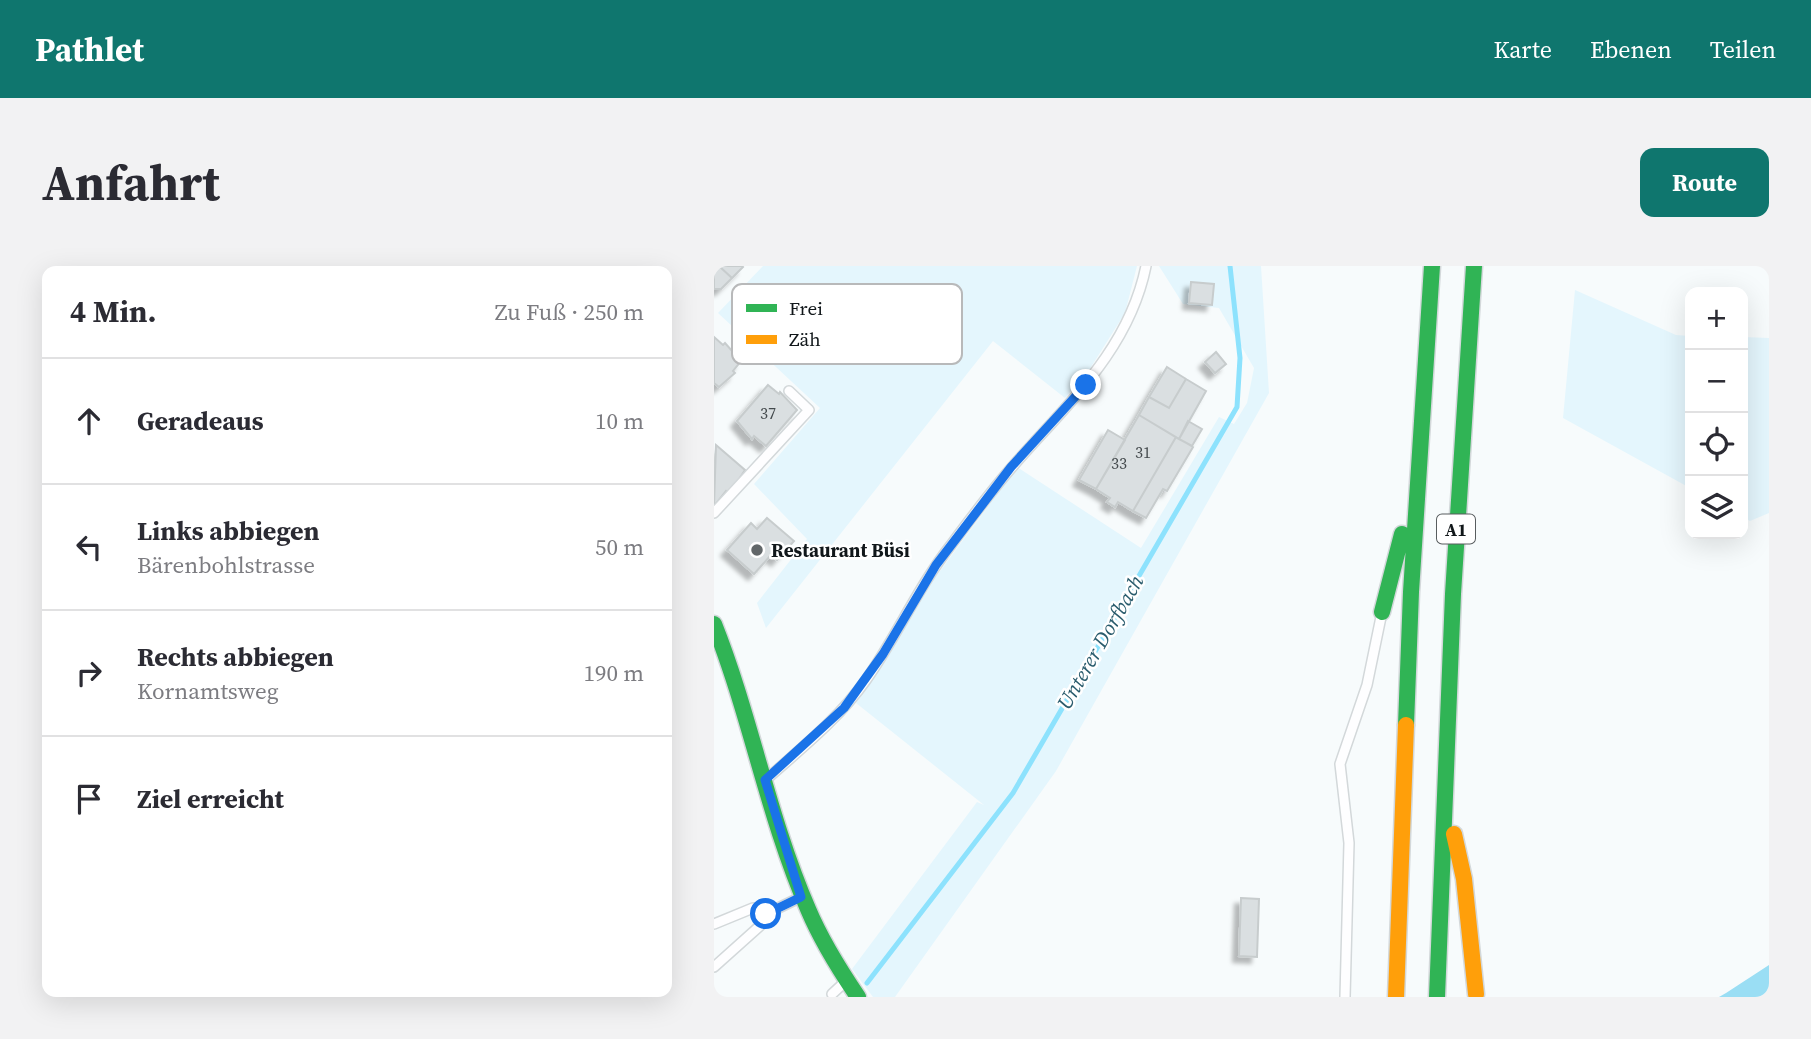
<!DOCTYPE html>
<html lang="de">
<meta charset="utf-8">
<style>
:root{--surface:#fff;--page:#f2f2f3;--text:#2b2b33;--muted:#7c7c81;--line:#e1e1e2;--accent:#0f766e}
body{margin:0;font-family:"Source Serif 4",serif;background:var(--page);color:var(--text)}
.controls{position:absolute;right:21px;top:21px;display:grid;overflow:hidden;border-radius:14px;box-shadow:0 7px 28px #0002}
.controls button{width:63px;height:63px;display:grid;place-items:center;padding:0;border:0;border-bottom:2px solid var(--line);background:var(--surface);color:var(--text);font:35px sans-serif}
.stop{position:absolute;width:21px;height:21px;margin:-16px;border:5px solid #1a73e8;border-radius:50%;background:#fff}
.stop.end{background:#1a73e8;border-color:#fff;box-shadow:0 2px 7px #0008}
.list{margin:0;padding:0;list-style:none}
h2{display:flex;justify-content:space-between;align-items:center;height:91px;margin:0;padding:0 28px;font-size:30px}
h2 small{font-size:23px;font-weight:400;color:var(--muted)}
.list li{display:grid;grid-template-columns:46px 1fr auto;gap:21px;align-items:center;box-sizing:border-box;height:126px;padding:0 28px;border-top:2px solid var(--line)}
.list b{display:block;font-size:26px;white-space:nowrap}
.list p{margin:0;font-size:23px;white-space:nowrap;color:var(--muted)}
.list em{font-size:23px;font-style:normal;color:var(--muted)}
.icon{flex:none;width:38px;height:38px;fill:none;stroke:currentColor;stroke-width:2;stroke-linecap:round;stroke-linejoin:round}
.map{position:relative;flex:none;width:1055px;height:731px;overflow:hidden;border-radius:14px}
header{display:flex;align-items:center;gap:42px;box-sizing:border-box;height:98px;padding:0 35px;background:var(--accent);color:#fff}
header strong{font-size:33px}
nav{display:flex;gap:38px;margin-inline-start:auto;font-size:24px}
.intro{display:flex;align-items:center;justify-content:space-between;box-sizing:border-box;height:168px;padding:0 42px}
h1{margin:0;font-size:49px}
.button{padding:18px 32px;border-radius:14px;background:var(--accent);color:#fff;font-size:24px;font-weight:700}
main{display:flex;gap:42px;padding:0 42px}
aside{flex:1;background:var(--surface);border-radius:14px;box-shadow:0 7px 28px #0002}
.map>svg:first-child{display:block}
.green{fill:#e4f6fd}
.forest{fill:#9adef4}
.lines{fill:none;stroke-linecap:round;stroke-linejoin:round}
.stream{stroke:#8de2fd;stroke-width:5}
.building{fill:#dadfe1;stroke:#c7cccd;stroke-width:2;filter:url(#shadow)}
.lane-casing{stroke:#d3d8da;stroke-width:12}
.fast-casing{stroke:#d3d8da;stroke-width:19}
.slow-casing{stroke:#d3d8da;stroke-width:19}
.lane{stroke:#fefeff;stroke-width:9}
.fast{stroke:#30b455;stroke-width:16}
.slow{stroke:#ff9f0a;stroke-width:16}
.route{stroke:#1a73e8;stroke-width:9}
.poi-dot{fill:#626769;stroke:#fff;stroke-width:2.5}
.labels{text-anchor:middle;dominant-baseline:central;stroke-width:5;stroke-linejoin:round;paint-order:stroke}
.number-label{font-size:16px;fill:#43494c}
.shield{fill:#fff;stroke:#585d5f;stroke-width:2}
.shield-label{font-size:18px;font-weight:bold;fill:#11171a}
.poi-label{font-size:19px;font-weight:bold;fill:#11171a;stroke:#fff;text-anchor:start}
.water-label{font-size:21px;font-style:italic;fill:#2a5c6d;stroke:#fff}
.key{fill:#fff;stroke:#b8b9ba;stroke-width:2}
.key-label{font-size:19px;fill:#11171a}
</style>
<header>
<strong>Pathlet</strong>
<nav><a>Karte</a><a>Ebenen</a><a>Teilen</a></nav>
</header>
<div class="intro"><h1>Anfahrt</h1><a class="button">Route</a></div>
<main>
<aside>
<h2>4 Min.<small>Zu Fuß · 250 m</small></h2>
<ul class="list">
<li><svg class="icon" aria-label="ahead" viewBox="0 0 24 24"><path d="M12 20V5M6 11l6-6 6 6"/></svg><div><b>Geradeaus</b></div><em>10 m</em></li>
<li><svg class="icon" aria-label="left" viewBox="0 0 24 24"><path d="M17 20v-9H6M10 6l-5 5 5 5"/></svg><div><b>Links abbiegen</b><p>Bärenbohlstrasse</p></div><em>50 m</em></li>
<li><svg class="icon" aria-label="right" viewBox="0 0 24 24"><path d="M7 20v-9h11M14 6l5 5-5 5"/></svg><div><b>Rechts abbiegen</b><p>Kornamtsweg</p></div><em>190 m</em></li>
<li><svg class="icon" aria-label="arrive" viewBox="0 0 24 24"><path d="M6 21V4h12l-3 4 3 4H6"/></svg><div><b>Ziel erreicht</b></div></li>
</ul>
</aside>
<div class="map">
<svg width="1055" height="731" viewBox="0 0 1055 731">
<defs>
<filter id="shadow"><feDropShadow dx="-6" dy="6" stdDeviation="2" flood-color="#0004"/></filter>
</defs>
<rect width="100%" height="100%" fill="#f7fbfc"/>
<path class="green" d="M 49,0 L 423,0 L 411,47 L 372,109 L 351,132 L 279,75 L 52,362 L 43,337 L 93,273 L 40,218 L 106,142 L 4,47 Z
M 445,0 L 547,0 L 555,127 L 342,505 L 181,731 L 159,731 L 138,703 L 263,536 L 270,539 L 142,437 L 212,324 L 303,201 L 427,282 L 505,151 L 520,158 L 533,137 L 540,102 L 505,42 L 469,38 Z
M 861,24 L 962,69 L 976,70 L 976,222 L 849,152 Z
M 1029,71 L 1055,72 L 1055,247 L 1036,255 L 1029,251 Z"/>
<path class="forest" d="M 1055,699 L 1055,731 L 1005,731 L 1012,727 Z"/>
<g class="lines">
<path class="stream" d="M 153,717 L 299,527 L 523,141 L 526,92 L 516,0"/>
</g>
<path class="building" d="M 0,0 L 5,0 L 18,12 L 7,23 L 0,23 Z
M 5,0 L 28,0 L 29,1 L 18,12 Z
M 477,16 L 500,18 L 498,39 L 475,37 Z
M 0,71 L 9,79 L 11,77 L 27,95 L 19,105 L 21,107 L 5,121 L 0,117 Z
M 502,86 L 512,98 L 501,107 L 491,96 Z
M 453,101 L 472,113 L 455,142 L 435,131 Z
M 472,113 L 492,125 L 465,173 L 425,149 L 435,131 L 455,142 Z
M 54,119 L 65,128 L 66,126 L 83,144 L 52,180 L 40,170 L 38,173 L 23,155 Z
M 425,149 L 462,171 L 419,245 L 404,236 L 401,241 L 393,236 L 396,232 L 382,223 Z
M 474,155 L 488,163 L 478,180 L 465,173 Z
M 394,164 L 411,174 L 382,223 L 365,214 Z
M 462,171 L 479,181 L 453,225 L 449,223 L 432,252 L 419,245 Z
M 2,179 L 31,204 L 15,228 L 12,225 L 0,240 Z
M 53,252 L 80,275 L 63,294 L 57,289 L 40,308 L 13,284 L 37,257 L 43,263 Z
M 527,632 L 545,633 L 543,691 L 525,690 Z"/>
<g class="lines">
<g class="lane-casing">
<path id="lane" d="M 0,247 L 95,144 L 75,125
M 55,511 C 89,481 126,451 152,414 C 183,370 204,321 237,279 C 257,252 277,225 299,200 C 353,138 415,84 432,0
M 0,658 L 39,642 L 52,648 L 87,631
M 0,701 L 48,658 L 52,648
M 118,728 L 131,716
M 631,731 L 635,577 L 626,498 L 653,419 L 667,351"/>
</g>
<g class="fast-casing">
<path id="fast" d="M 668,346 L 688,268
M 0,358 C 37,451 54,551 94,643 C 107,674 125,703 144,731
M 692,459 L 697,326 L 718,0
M 723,731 L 739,328 L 760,0"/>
</g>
<g class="slow-casing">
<path id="slow" d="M 740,568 L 750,613 L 762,728
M 682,731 L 692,459"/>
</g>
<use href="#lane" class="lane"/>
<use href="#fast" class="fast"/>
<use href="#slow" class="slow"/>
</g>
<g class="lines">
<path class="route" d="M 52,648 L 87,631 L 51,514 L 130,442 L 169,388 L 222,299 L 297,201 L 372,119"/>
</g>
<circle class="poi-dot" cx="43" cy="284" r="7"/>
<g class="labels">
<g class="number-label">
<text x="54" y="147">37</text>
<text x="429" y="186">31</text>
<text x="405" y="197">33</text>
</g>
<rect class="shield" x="723" y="248.5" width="38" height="29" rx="5"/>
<g class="shield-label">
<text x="742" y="263">A1</text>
</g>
<g class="poi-label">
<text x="57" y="284">Restaurant Büsi</text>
</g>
<g class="water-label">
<text transform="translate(386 376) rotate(-60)">Unterer Dorfbach</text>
</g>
</g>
<rect x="18" y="18" width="230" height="80" rx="10" class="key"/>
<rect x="32" y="38" width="31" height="8" fill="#30b455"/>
<rect x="32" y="69" width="31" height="9" fill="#ff9f0a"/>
<g class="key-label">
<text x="75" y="49">Frei</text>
<text x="75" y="80">Zäh</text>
</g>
</svg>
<div class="controls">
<button>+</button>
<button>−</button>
<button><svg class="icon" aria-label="locate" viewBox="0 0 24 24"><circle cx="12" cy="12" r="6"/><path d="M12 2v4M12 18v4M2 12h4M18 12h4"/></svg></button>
<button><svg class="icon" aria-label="layers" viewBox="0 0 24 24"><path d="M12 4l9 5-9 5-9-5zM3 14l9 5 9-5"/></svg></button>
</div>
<div class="stop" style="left:52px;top:648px"></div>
<div class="stop end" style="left:372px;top:119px"></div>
</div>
</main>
